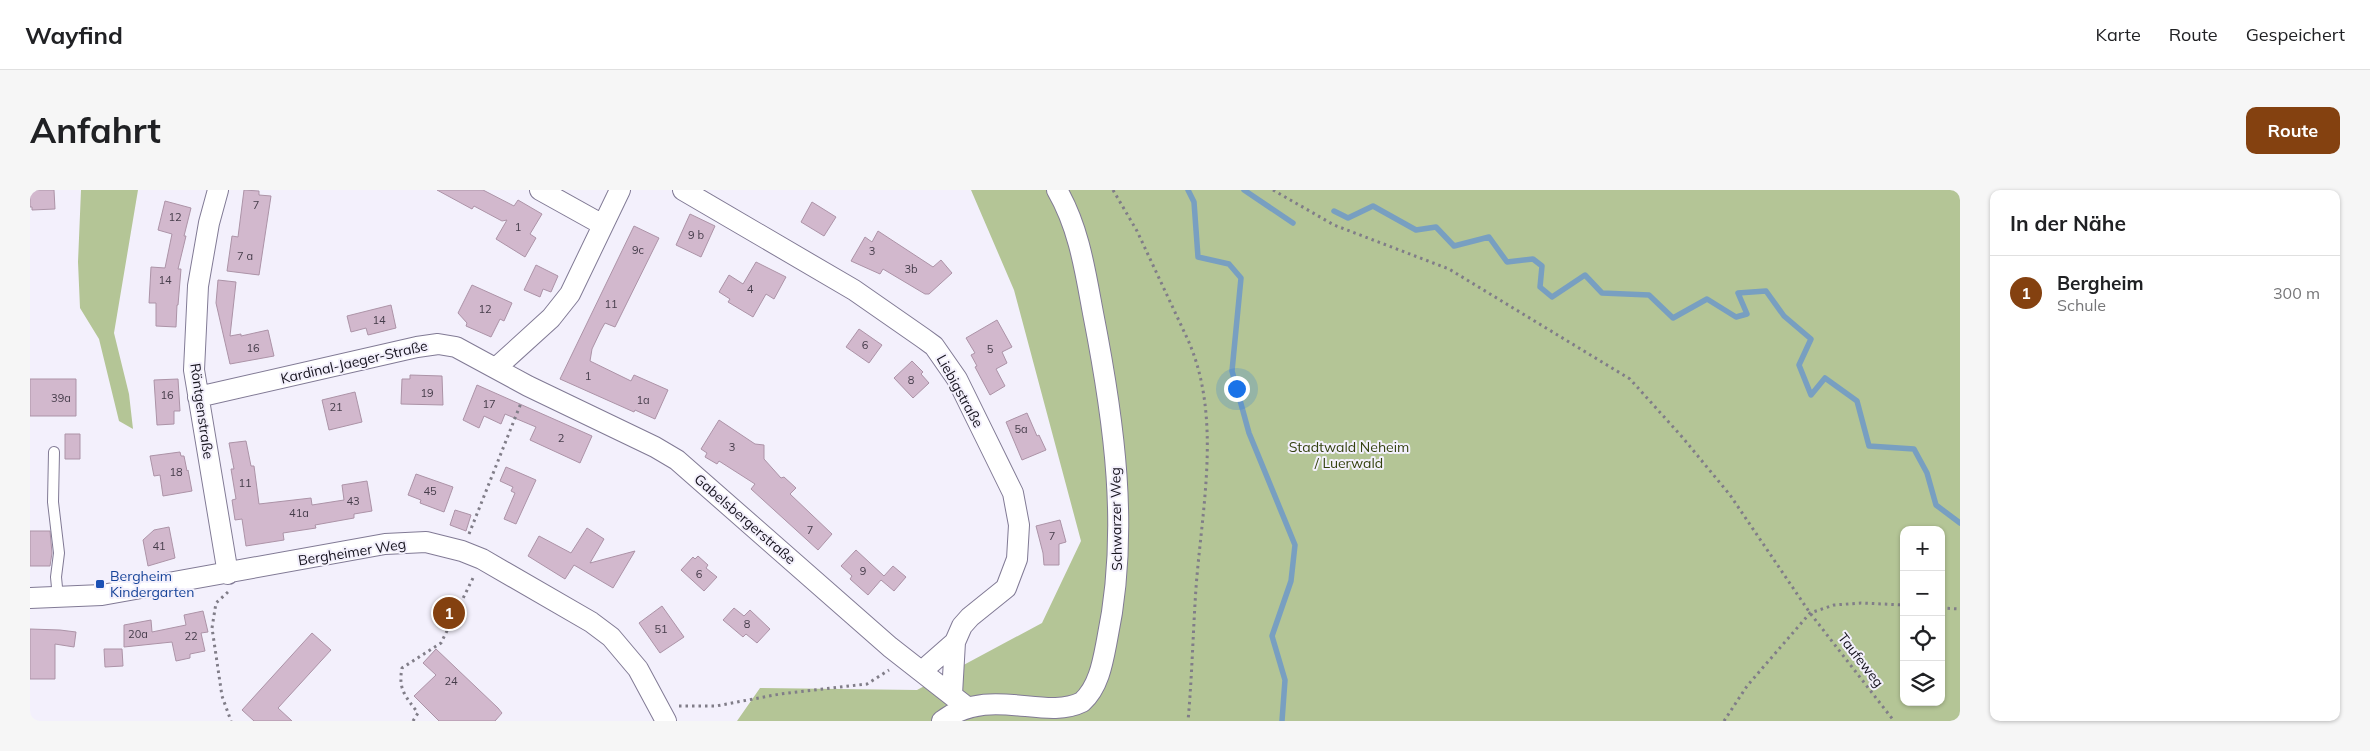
<!DOCTYPE html>
<html lang="de">
<meta charset="utf-8">
<style>
:root{--surface:#fff;--page:#f6f6f6;--text:#202124;--muted:#757577;--line:#e0e0e0;--accent:#844110}
body{margin:0;font-family:Mulish,sans-serif;background:var(--page);color:var(--text)}
.controls{position:absolute;right:15px;bottom:15px;display:grid;overflow:hidden;border-radius:10px;box-shadow:0 1px 4px #0004}
.controls button{width:45px;height:45px;display:grid;place-items:center;padding:0;border:0;border-bottom:1px solid var(--line);background:var(--surface);color:var(--text);font:25px sans-serif}
.you{position:absolute;left:1206px;top:198px;width:18px;height:18px;margin:-12px;border:4px solid #fff;border-radius:50%;background:#1a73e8;box-shadow:0 0 0 8px #1a73e833}
.badge{display:grid;place-items:center;width:32px;height:32px;border-radius:50%;background:var(--accent);color:#fff;font-size:16px;font-weight:700}
.pin{position:absolute;translate:-50% -50%;border:2px solid #fff;box-shadow:0 1px 5px #0006}
.list{margin:0;padding:0;list-style:none}
h2{display:flex;justify-content:space-between;align-items:center;height:65px;margin:0;padding:0 20px;font-size:21px}
h2 small{font-size:16px;font-weight:400;color:var(--muted)}
.list li{display:grid;grid-template-columns:32px 1fr auto;gap:15px;align-items:center;box-sizing:border-box;height:75px;padding:0 20px;border-top:1px solid var(--line)}
.list b{display:block;font-size:19px;white-space:nowrap}
.list p{margin:0;font-size:16px;white-space:nowrap;color:var(--muted)}
.list em{font-size:16px;font-style:normal;color:var(--muted)}
.icon{flex:none;width:28px;height:28px;fill:none;stroke:currentColor;stroke-width:2;stroke-linecap:round;stroke-linejoin:round}
.map{position:relative;flex:none;width:1930px;height:531px;overflow:hidden;border-radius:10px}
header{display:flex;align-items:center;gap:30px;box-sizing:border-box;height:70px;padding:0 25px;background:var(--surface);border-bottom:1px solid var(--line)}
header strong{font-size:24px}
nav{display:flex;gap:28px;margin-inline-start:auto;font-size:18px}
.intro{display:flex;align-items:center;justify-content:space-between;box-sizing:border-box;height:120px;padding:0 30px}
h1{margin:0;font-size:35px}
.button{padding:12px 22px;border-radius:10px;background:var(--accent);color:#fff;font-size:18px;font-weight:700}
main{display:flex;gap:30px;padding:0 30px}
aside{flex:1;background:var(--surface);border-radius:10px;box-shadow:0 1px 4px #0004}
.map>svg:first-child{display:block}
.forest{fill:#b4c596;fill-rule:evenodd}
.lines{fill:none;stroke-linecap:round;stroke-linejoin:round}
.stream{stroke:#789fc1;stroke-width:5.5}
.building{fill:#d2b8cd;stroke:#ac93a7}
.lane-casing{stroke:#817a95;stroke-width:12}
.street-casing{stroke:#817a95;stroke-width:22}
.path{stroke:#807d88;stroke-width:3;stroke-dasharray:2.5 4;stroke-linecap:butt}
.lane{stroke:#fff;stroke-width:10}
.street{stroke:#fff;stroke-width:20}
.transit-dot{fill:#1a4fb4;stroke:#f3f0fc;stroke-width:2}
.labels{text-anchor:middle;dominant-baseline:central;stroke-width:4;stroke-linejoin:round;paint-order:stroke}
.number-label{font-size:11px;fill:#453c4a}
.street-label{font-size:14px;fill:#16131e;stroke:#f3f0fc}
.park-label{font-size:14px;fill:#33410e;stroke:#f3f0fc}
.transit-label{font-size:14px;fill:#164399;stroke:#f3f0fc;text-anchor:start}
</style>
<header>
<strong>Wayfind</strong>
<nav><a>Karte</a><a>Route</a><a>Gespeichert</a></nav>
</header>
<div class="intro"><h1>Anfahrt</h1><a class="button">Route</a></div>
<main>
<div class="map">
<svg width="1930" height="531" viewBox="0 0 1930 531">
<rect width="100%" height="100%" fill="#f3f0fc"/>
<path class="forest" d="M 51,0 L 108,0 L 84,143 L 99,204 L 103,239 L 89,231 L 69,149 L 50,118 L 48,72 Z
M 941,0 L 1930,0 L 1930,531 L 707,531 L 730,498 L 887,500 L 1012,433 L 1051,351 L 984,100 ZM 1874,340 L 1911,340 L 1911,512 L 1874,512 Z"/>
<g class="lines">
<path class="stream" d="M 1158,0 L 1164,12 L 1168,67 L 1199,74 L 1211,88 L 1202,181 L 1219,243 L 1265,355 L 1261,391 L 1242,446 L 1255,490 L 1252,531
M 1214,0 L 1263,33
M 1304,21 L 1318,28 L 1343,16 L 1386,40 L 1406,37 L 1424,56 L 1459,47 L 1477,72 L 1503,69 L 1512,76 L 1510,97 L 1522,107 L 1555,85 L 1572,103 L 1619,105 L 1643,128 L 1677,109 L 1706,127 L 1717,124 L 1708,103 L 1736,101 L 1754,126 L 1781,149 L 1769,175 L 1781,205 L 1795,188 L 1827,211 L 1839,256 L 1884,259 L 1897,283 L 1906,315 L 1930,333"/>
</g>
<path class="building" d="M 0,0 L 24,0 L 25,19 L 2,20 L 2,17 L 0,17 Z
M 214,0 L 229,1 L 229,5 L 241,6 L 229,85 L 197,81 L 202,46 L 208,47 Z
M 407,0 L 453,0 L 484,16 L 488,10 L 512,24 L 500,44 L 506,48 L 495,67 L 466,49 L 477,30 L 472,31 L 444,16 L 442,19 Z
M 135,11 L 161,18 L 154,46 L 156,46 L 148,79 L 151,79 L 148,115 L 147,115 L 146,137 L 126,136 L 126,113 L 119,113 L 121,77 L 135,78 L 142,44 L 128,40 Z
M 782,12 L 806,27 L 794,46 L 771,32 Z
M 660,24 L 685,36 L 671,67 L 646,55 Z
M 604,36 L 629,48 L 585,137 L 575,133 L 571,140 L 562,159 L 560,171 L 601,191 L 604,185 L 638,200 L 625,229 L 605,220 L 604,222 L 530,189 Z
M 848,41 L 903,77 L 911,70 L 922,83 L 899,104 L 895,104 L 853,79 L 850,84 L 821,71 L 835,47 L 842,52 Z
M 726,72 L 756,87 L 744,109 L 736,104 L 723,127 L 698,112 L 700,109 L 689,102 L 699,85 L 713,94 Z
M 506,75 L 528,86 L 521,102 L 513,99 L 510,107 L 494,100 Z
M 188,90 L 206,92 L 200,146 L 211,144 L 211,146 L 238,140 L 244,166 L 200,174 L 186,113 Z
M 442,95 L 482,113 L 474,131 L 470,129 L 461,147 L 436,136 L 437,133 L 428,123 Z
M 361,115 L 366,138 L 338,145 L 336,138 L 321,142 L 317,126 Z
M 967,130 L 982,157 L 972,162 L 977,173 L 966,179 L 975,196 L 960,205 L 945,177 L 947,176 L 941,165 L 945,163 L 936,148 Z
M 829,139 L 852,155 L 839,173 L 816,157 Z
M 882,171 L 893,182 L 891,184 L 899,193 L 883,208 L 864,188 Z
M 380,185 L 412,186 L 413,215 L 371,214 L 372,189 L 380,189 Z
M 0,189 L 46,189 L 46,226 L 0,226 Z
M 148,189 L 150,221 L 144,221 L 144,234 L 127,235 L 124,190 Z
M 447,195 L 562,246 L 550,273 L 500,250 L 506,237 L 475,224 L 471,234 L 454,226 L 449,238 L 433,230 Z
M 325,202 L 332,232 L 299,240 L 292,210 Z
M 997,223 L 1007,246 L 1009,245 L 1016,260 L 992,270 L 976,232 Z
M 689,230 L 725,254 L 734,255 L 734,269 L 751,288 L 754,287 L 766,298 L 760,304 L 802,344 L 788,360 L 721,299 L 725,294 L 689,271 L 687,274 L 675,267 L 677,263 L 671,259 Z
M 35,244 L 50,244 L 50,269 L 35,269 Z
M 216,251 L 221,276 L 224,276 L 229,314 L 281,308 L 282,315 L 314,310 L 312,295 L 337,291 L 342,321 L 324,324 L 324,328 L 285,335 L 286,338 L 253,343 L 254,350 L 216,356 L 212,329 L 205,330 L 202,310 L 206,309 L 201,279 L 204,279 L 199,253 Z
M 150,262 L 151,266 L 154,266 L 157,281 L 158,280 L 162,301 L 133,306 L 130,285 L 124,286 L 120,266 Z
M 476,277 L 506,290 L 486,334 L 474,329 L 485,303 L 481,301 L 483,297 L 470,291 Z
M 386,284 L 423,297 L 414,322 L 390,313 L 391,310 L 378,305 Z
M 425,320 L 441,325 L 436,341 L 420,335 Z
M 1030,330 L 1036,352 L 1029,354 L 1029,375 L 1014,375 L 1013,363 L 1006,336 Z
M 139,337 L 145,368 L 118,376 L 113,350 L 124,340 Z
M 557,338 L 574,349 L 560,373 L 605,361 L 583,398 L 544,375 L 535,389 L 498,366 L 509,346 L 541,363 Z
M 0,341 L 20,341 L 22,363 L 20,376 L 0,376 Z
M 826,360 L 854,386 L 863,376 L 876,387 L 864,401 L 851,390 L 838,405 L 820,389 L 822,386 L 811,376 Z
M 668,366 L 678,375 L 676,378 L 687,387 L 674,401 L 651,380 L 663,367 L 665,369 Z
M 632,416 L 654,447 L 630,463 L 609,433 Z
M 704,418 L 714,426 L 720,420 L 740,439 L 727,453 L 716,444 L 713,447 L 693,430 Z
M 173,421 L 178,442 L 171,443 L 175,461 L 160,464 L 160,468 L 146,471 L 142,452 L 94,457 L 94,435 L 121,430 L 122,442 L 156,435 L 154,425 Z
M 0,439 L 30,440 L 46,442 L 44,457 L 25,454 L 25,489 L 0,489 Z
M 282,443 L 301,460 L 248,518 L 262,531 L 224,531 L 212,520 Z
M 74,459 L 92,459 L 93,476 L 75,477 Z
M 406,459 L 468,518 L 472,523 L 465,531 L 409,531 L 384,506 L 406,485 L 393,473 Z"/>
<g class="lines">
<g class="lane-casing">
<path id="lane" d="M 24,262 L 23,312 L 29,363 L 26,387 L 28,408"/>
</g>
<g class="street-casing">
<path id="street" d="M 188,0 L 179,33 L 168,96 L 164,180 L 198,384
M 510,0 L 573,35
M 653,0 L 824,100 L 893,148 L 904,156 L 927,189 L 983,303 L 989,335 L 987,369 L 976,398 L 940,427 L 932,436 L 925,452 L 892,481
M 466,178 L 521,128 L 540,104 L 590,0
M 168,207 L 387,157 L 408,154 L 426,157 L 498,196 L 625,257 L 647,270 L 860,457 L 938,518
M 0,408 L 72,405 L 355,354 L 396,352 L 432,361 L 452,369 L 561,432 L 581,447 L 608,479 L 636,531
M 922,504 L 925,452
M 912,531 C 960,495 1014,531 1052,512 C 1069,497 1073,471 1077,450 C 1100,341 1084,230 1063,123 C 1055,80 1049,38 1027,0"/>
</g>
<path class="path" d="M 1083,0 L 1107,41 L 1158,150 C 1192,227 1172,317 1166,398 C 1163,442 1162,487 1158,531
M 1243,0 L 1304,35 L 1419,79 L 1600,189 L 1653,248 L 1700,305 L 1780,423 L 1864,531
M 439,344 L 491,213
M 198,402 L 186,413 L 182,438 L 192,506 L 201,531
M 1911,418 L 1930,419
M 649,516 L 686,516 L 750,504 L 837,494 L 859,480
M 383,531 L 388,523 C 375,506 368,499 372,478 L 411,453 L 444,386
M 1694,531 L 1717,496 L 1780,423 L 1804,415 L 1831,413 L 1874,415"/>
<use href="#lane" class="lane"/>
<use href="#street" class="street"/>
</g>
<rect class="transit-dot" x="65" y="389" width="10" height="10" rx="2.5"/>
<g class="labels">
<g class="number-label">
<text x="226" y="15">7</text>
<text x="145" y="27">12</text>
<text x="488" y="37">1</text>
<text x="666" y="45">9 b</text>
<text x="608" y="60">9c</text>
<text x="842" y="61">3</text>
<text x="215" y="66">7 a</text>
<text x="881" y="79">3b</text>
<text x="135" y="90">14</text>
<text x="720" y="99">4</text>
<text x="581" y="114">11</text>
<text x="455" y="119">12</text>
<text x="349" y="130">14</text>
<text x="835" y="155">6</text>
<text x="223" y="158">16</text>
<text x="960" y="159">5</text>
<text x="558" y="186">1</text>
<text x="881" y="190">8</text>
<text x="397" y="203">19</text>
<text x="137" y="205">16</text>
<text x="31" y="208">39a</text>
<text x="613" y="210">1a</text>
<text x="459" y="214">17</text>
<text x="306" y="217">21</text>
<text x="991" y="239">5a</text>
<text x="531" y="248">2</text>
<text x="702" y="257">3</text>
<text x="146" y="282">18</text>
<text x="215" y="293">11</text>
<text x="400" y="301">45</text>
<text x="323" y="311">43</text>
<text x="269" y="323">41a</text>
<text x="780" y="340">7</text>
<text x="1022" y="346">7</text>
<text x="129" y="356">41</text>
<text x="833" y="381">9</text>
<text x="669" y="384">6</text>
<text x="717" y="434">8</text>
<text x="631" y="439">51</text>
<text x="108" y="444">20a</text>
<text x="161" y="446">22</text>
<text x="421" y="491">24</text>
</g>
<g class="street-label">
<text transform="translate(324 172) rotate(-13)">Kardinal-Jaeger-Straße</text>
<text transform="translate(930 201) rotate(61)">Liebigstraße</text>
<text transform="translate(172 221) rotate(82)">Röntgenstraße</text>
<text transform="translate(715 329) rotate(41)">Gabelsbergerstraße</text>
<text transform="translate(1086 329) rotate(-91)">Schwarzer Weg</text>
<text transform="translate(322 362) rotate(-9)">Bergheimer Weg</text>
<text transform="translate(1831 470) rotate(52)">Taufeweg</text>
</g>
<g class="park-label">
<text x="1319" y="257">Stadtwald Neheim<tspan x="1319" dy="16">/ Luerwald</tspan></text>
</g>
<g class="transit-label">
<text x="80" y="386">Bergheim<tspan x="80" dy="16">Kindergarten</tspan></text>
</g>
</g>
</svg>
<div class="controls">
<button>+</button>
<button>−</button>
<button><svg class="icon" aria-label="locate" viewBox="0 0 24 24"><circle cx="12" cy="12" r="6"/><path d="M12 2v4M12 18v4M2 12h4M18 12h4"/></svg></button>
<button><svg class="icon" aria-label="layers" viewBox="0 0 24 24"><path d="M12 4l9 5-9 5-9-5zM3 14l9 5 9-5"/></svg></button>
</div>
<div class="you"></div>
<div class="pin badge" style="left:419px;top:423px">1</div>
</div>
<aside>
<h2>In der Nähe<small></small></h2>
<ul class="list">
<li><span class="badge">1</span><div><b>Bergheim</b><p>Schule</p></div><em>300 m</em></li>
</ul>
</aside>
</main>
